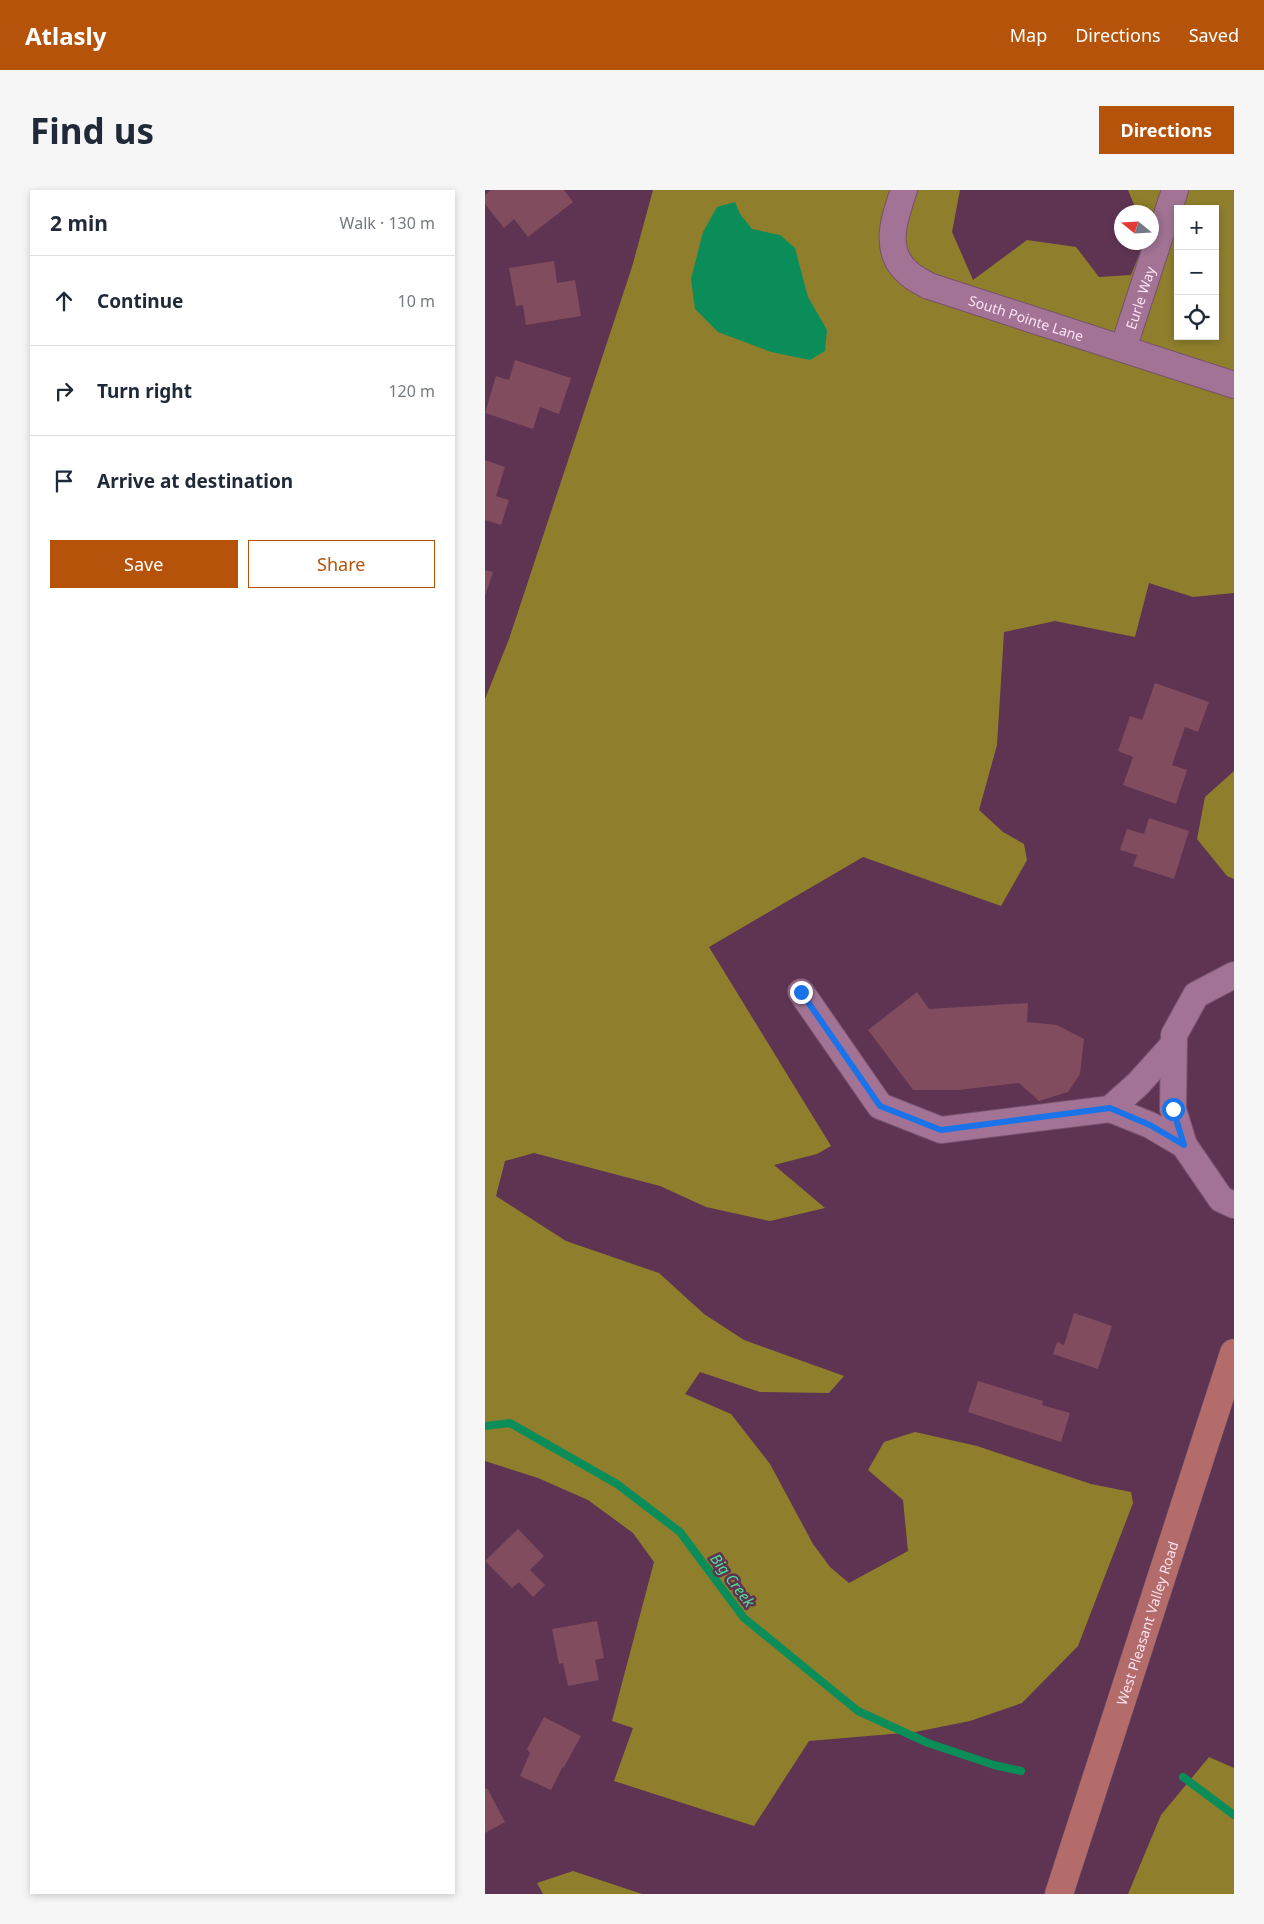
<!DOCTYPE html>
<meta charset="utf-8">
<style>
:root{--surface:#fff;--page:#f6f6f7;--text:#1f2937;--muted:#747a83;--line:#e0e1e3;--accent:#b45309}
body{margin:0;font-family:"Noto Sans",sans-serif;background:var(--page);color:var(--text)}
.controls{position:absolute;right:15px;top:15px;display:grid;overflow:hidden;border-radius:0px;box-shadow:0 2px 8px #0003}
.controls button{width:45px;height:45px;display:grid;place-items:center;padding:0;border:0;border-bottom:1px solid var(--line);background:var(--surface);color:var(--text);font:25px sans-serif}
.compass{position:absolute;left:629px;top:15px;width:45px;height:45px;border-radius:50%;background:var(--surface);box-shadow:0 2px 8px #0003;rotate:288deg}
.stop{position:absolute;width:15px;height:15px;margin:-11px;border:4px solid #1a73e8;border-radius:50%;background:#fff}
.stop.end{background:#1a73e8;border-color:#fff;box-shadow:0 1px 5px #0008}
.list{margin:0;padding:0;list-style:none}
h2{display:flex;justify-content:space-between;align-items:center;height:65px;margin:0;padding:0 20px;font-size:21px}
h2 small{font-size:16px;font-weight:400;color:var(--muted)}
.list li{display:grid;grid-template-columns:32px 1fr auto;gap:15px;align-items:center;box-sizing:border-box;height:90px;padding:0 20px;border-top:1px solid var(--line)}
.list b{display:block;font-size:19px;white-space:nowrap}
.list em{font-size:16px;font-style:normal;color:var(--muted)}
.actions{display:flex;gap:10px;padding:15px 20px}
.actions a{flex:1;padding:11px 0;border:1px solid var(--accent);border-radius:0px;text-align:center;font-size:18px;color:var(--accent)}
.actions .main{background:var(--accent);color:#fff}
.icon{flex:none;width:28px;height:28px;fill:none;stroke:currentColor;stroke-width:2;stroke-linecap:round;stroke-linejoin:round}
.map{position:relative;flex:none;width:749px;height:1704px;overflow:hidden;border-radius:0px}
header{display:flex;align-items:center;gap:30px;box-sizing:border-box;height:70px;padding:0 25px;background:var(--accent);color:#fff}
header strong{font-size:24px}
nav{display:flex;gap:28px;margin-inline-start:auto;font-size:18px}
.intro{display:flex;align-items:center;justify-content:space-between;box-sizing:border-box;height:120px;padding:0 30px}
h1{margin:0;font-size:35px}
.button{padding:12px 22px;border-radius:0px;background:var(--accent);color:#fff;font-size:18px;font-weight:700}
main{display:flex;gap:30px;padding:0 30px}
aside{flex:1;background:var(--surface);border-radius:0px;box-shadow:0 2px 8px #0003}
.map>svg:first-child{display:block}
.forest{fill:#8f7f2c;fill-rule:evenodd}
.water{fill:#0a8d59}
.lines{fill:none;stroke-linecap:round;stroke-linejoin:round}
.stream{stroke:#0a8d59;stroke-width:8}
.building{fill:#804c5e}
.minor-casing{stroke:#76526c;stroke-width:28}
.major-casing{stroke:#76526c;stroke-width:29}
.minor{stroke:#a27394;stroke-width:26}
.major{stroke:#b36c69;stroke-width:28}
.route{stroke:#1a73e8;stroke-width:6}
.labels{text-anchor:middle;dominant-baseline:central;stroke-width:5;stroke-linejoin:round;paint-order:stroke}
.street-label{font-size:14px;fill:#fde2f4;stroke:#5e3452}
.water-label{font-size:15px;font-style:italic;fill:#4ddf98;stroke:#5e3452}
</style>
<header>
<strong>Atlasly</strong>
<nav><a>Map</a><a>Directions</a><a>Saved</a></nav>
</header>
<div class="intro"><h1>Find us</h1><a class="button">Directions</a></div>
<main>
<aside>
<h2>2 min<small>Walk · 130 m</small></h2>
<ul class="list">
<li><svg class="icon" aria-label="ahead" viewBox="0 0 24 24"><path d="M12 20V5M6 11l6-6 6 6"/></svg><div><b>Continue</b></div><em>10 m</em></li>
<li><svg class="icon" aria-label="right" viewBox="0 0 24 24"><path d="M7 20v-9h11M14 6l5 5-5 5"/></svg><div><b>Turn right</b></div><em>120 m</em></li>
<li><svg class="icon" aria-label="arrive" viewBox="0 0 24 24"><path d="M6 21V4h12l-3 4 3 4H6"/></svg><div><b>Arrive at destination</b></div></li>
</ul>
<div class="actions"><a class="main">Save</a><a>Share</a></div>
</aside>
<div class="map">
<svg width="749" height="1704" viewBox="0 0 749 1704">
<rect width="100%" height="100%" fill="#5e3452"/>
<path class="forest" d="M 168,0 L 475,0 L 467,42 L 488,90 L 542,50 L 591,57 L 614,87 L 646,85 L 659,53 L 666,52 L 666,22 L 652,22 L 643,0 L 749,0 L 749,403 L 708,407 L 664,393 L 650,447 L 570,431 L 519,442 L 512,555 L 494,620 L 518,642 L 539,654 L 542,670 L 516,716 L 378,667 L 224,757 L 346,956 L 332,964 L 289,975 L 340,1018 L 285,1031 L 221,1017 L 175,996 L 49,963 L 20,971 L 11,1006 L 81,1051 L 174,1083 L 219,1124 L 259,1150 L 359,1186 L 344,1203 L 275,1202 L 215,1182 L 200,1204 L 246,1224 L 285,1274 L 328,1354 L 345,1377 L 364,1393 L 423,1361 L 418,1310 L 383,1280 L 399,1252 L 430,1242 L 492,1256 L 606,1294 L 646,1302 L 648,1313 L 593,1456 L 537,1513 L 485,1531 L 430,1542 L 324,1551 L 269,1636 L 129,1591 L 148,1538 L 127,1531 L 169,1372 L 148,1343 L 103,1310 L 53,1288 L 0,1271 L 0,509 L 24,449 L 147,77 ZM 693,19 L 730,19 L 730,146 L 693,146 Z
M 749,581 L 749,689 L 742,686 L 712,649 L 720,607 Z
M 724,1567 L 749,1578 L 749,1704 L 643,1704 L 676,1625 Z
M 88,1681 L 157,1704 L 58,1704 L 52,1693 Z"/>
<path class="water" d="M 250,12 L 255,24 L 267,39 L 295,45 L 310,58 L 323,107 L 342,140 L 340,161 L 325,170 L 286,162 L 233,142 L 210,119 L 206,89 L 218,42 L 232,17 Z"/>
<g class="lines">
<path class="stream" d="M 0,1236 L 25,1233 L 132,1294 L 195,1342 L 259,1428 L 373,1521 L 443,1553 L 509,1575 L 536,1581
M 698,1587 L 749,1625"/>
</g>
<path class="building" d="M 6,0 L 79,0 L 88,12 L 43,47 L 29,29 L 19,38 L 0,14 L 0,5 Z
M 69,71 L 72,93 L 90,90 L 96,126 L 41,135 L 38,115 L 31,116 L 24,78 Z
M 30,170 L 86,188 L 74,224 L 55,217 L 48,239 L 0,223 L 11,186 L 24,190 Z
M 0,270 L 20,277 L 11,306 L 24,310 L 16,335 L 0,330 Z
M 0,380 L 8,382 L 0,406 Z
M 670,493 L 724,512 L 713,542 L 700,537 L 687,575 L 702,580 L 691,614 L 638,595 L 648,567 L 633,561 L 645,526 L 657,530 Z
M 664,628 L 704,641 L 689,689 L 648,676 L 652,665 L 635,660 L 642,639 L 659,644 Z
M 432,802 L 444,819 L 543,813 L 542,832 L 572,835 L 599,849 L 595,884 L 583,902 L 554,911 L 534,893 L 473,900 L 428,900 L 383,840 Z
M 589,1123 L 627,1136 L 613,1179 L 568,1164 L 572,1152 L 579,1155 Z
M 493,1191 L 558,1211 L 557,1215 L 585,1223 L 576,1252 L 483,1222 Z
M 33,1339 L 59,1366 L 45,1380 L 60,1395 L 48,1407 L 34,1392 L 27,1398 L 0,1371 Z
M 112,1431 L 119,1468 L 110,1470 L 114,1490 L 83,1496 L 78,1473 L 74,1474 L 67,1439 Z
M 59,1527 L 96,1546 L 79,1577 L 77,1578 L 66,1600 L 35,1586 L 45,1563 L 42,1559 Z
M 2,1598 L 20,1632 L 0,1643 L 0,1599 Z"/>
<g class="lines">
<g class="minor-casing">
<g id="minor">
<path id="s1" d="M 419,0 C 409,30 396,63 427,86 C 432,90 439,93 444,96 L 749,195"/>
<path id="s2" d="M 638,159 L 690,0"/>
<path d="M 749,785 L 711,805 L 689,845 L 688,919 L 699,955 L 736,1009 L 749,1015"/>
<path d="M 316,802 L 395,916 L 456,940 L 625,919 L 653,894 L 689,854"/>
<path d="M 625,919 L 665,935 L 699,955"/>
</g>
</g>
<g class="major-casing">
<g id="major">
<path id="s3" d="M 574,1704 L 749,1163"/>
</g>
</g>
<use href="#minor" class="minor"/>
<use href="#major" class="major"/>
</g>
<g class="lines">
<path class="route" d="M 316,802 L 395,916 L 456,940 L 625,918 L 665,935 L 699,955 L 688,919"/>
</g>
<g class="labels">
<g class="street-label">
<text stroke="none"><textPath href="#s2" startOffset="54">Eurle Way</textPath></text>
<text stroke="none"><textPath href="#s1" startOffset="216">South Pointe Lane</textPath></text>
<text stroke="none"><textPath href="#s3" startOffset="285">West Pleasant Valley Road</textPath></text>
</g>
<g class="water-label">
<text transform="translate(248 1390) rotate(53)">Big Creek</text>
</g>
</g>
</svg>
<div class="controls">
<button>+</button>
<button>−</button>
<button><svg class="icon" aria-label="locate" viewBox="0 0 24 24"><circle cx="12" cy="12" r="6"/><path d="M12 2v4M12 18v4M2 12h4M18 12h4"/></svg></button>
</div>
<svg class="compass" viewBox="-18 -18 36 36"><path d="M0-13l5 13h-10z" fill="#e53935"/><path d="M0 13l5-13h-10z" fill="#747a83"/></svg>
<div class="stop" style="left:688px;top:919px"></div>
<div class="stop end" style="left:316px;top:802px"></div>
</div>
</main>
